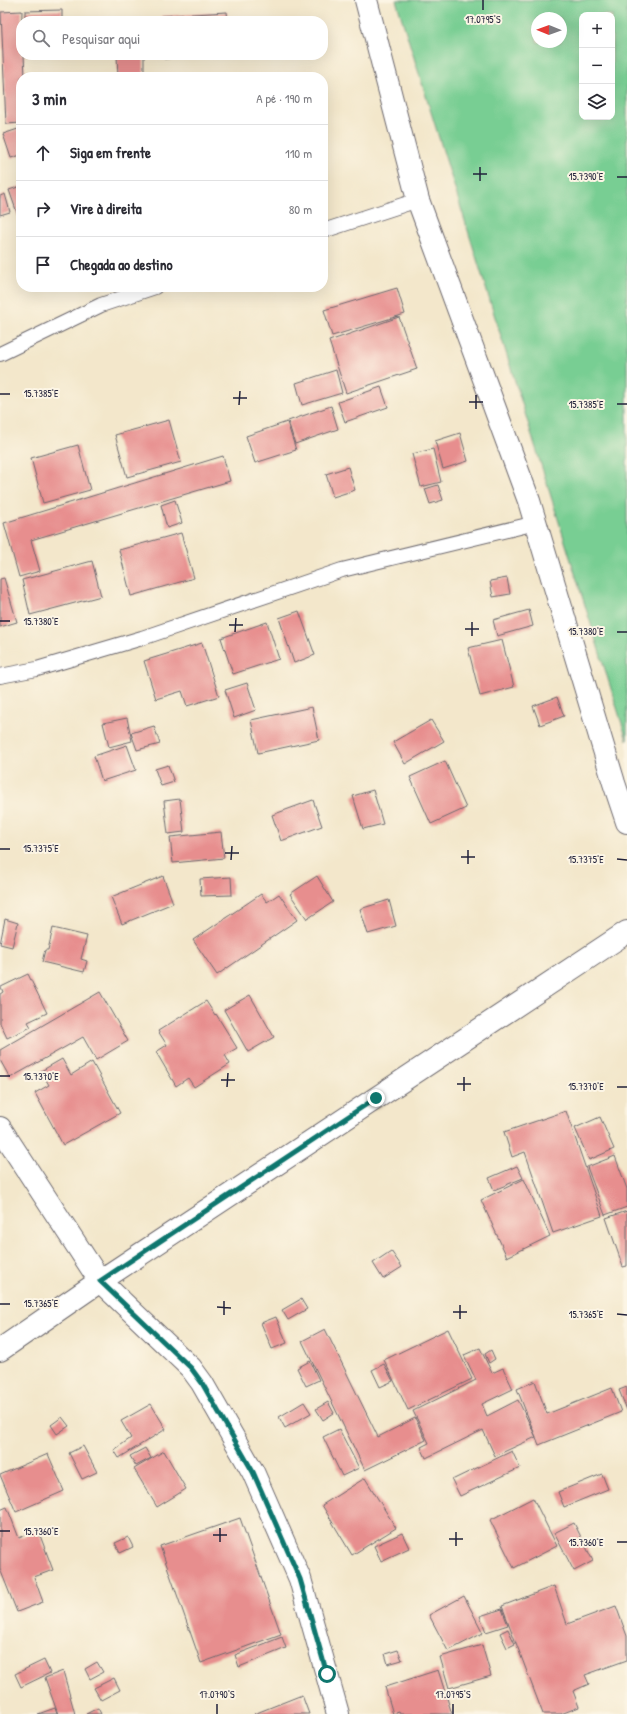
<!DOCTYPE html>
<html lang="pt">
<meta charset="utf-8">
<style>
:root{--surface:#fff;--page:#f7f7f7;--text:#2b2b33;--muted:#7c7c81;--line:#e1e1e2}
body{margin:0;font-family:"Patrick Hand",sans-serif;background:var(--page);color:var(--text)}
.controls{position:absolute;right:12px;top:12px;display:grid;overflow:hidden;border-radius:8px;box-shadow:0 4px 16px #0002}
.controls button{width:36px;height:36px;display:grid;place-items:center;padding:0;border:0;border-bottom:1px solid var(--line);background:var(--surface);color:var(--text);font:20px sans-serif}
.compass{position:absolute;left:531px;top:12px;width:36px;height:36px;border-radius:50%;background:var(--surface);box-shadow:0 4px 16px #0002;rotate:271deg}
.stop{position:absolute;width:12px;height:12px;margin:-9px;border:3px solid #0f766e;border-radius:50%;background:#fff}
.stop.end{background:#0f766e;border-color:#fff;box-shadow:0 1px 4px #0008}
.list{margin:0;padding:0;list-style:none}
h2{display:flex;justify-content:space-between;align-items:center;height:52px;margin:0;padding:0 16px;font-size:17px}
h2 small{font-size:13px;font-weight:400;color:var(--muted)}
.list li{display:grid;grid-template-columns:26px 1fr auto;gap:12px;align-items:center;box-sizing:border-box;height:56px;padding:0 16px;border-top:1px solid var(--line)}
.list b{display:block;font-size:15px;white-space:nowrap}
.list em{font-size:13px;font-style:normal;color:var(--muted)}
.icon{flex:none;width:22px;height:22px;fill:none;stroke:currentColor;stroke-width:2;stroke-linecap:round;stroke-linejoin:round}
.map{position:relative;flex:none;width:627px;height:1714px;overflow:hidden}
.search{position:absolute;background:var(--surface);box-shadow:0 4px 16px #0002;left:16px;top:16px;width:312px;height:44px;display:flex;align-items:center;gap:10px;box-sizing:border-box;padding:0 14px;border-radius:16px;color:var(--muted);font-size:15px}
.panel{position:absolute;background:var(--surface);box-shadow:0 4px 16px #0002;left:16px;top:72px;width:312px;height:220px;border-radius:16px}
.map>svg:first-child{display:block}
.green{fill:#78ce93;stroke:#4d7867;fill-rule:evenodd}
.building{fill:#e78e8e}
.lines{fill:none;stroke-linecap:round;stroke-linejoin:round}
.service-casing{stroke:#6b676d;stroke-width:16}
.minor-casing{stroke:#6b676d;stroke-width:24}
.primary-casing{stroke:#6b676d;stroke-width:24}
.service{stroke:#fff;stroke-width:14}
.minor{stroke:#fff;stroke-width:22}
.primary{stroke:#fff;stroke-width:22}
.route{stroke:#0f766e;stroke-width:5}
.ticks{fill:none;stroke:#22223b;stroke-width:1.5}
.ticks-label{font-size:10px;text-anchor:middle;fill:#22223b;stroke:#fcf5e5;stroke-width:4;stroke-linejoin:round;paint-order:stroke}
</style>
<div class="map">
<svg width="627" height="1714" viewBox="0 0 627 1714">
<rect width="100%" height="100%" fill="#fcf5e5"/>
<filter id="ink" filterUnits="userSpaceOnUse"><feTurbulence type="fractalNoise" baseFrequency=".025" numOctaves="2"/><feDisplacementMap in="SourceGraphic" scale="8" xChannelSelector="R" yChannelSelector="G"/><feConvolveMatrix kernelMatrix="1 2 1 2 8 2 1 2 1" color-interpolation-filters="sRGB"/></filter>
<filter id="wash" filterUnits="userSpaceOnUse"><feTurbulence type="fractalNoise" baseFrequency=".012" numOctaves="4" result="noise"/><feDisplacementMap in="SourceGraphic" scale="16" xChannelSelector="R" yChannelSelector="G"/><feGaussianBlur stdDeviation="0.9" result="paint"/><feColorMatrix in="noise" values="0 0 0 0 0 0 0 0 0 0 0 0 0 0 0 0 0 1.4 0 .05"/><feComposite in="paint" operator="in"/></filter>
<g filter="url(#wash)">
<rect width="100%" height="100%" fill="#f3e7cb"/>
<path class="green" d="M 396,0 L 627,0 L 627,740 ZM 582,15 L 612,15 L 612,117 L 582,117 ZM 537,18 L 561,18 L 561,42 L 537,42 Z"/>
<g id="blocks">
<path class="building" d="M 62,10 L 62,21 L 25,21 L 25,11 Z
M 22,11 L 21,55 L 24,55 L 25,77 L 21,77 L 21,123 L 6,124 L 1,12 Z
M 227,12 L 228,21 L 161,21 L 161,16 Z
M 117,55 L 144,55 L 144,77 L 118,77 Z
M 164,55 L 206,55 L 206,56 L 164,59 Z
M 21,128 L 21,155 L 11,158 L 3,134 Z
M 21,186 L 21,224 L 9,190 Z
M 5,194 L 10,212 L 0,215 L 0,196 Z
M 397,288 L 405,314 L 332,336 L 324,310 Z
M 399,317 L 417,369 L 346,393 L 329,341 Z
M 336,370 L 342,393 L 302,405 L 296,383 Z
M 381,387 L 388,407 L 345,422 L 338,402 Z
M 331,406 L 338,429 L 295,444 L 288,421 Z
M 169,420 L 181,462 L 127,477 L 115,435 Z
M 287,422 L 296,450 L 255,463 L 246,436 Z
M 460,433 L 468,461 L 443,469 L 435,441 Z
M 78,445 L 90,490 L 43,503 L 31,458 Z
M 433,449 L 441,482 L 421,487 L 412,454 Z
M 223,456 L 230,481 L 31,540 L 40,571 L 19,577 L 4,523 Z
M 348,467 L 355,490 L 333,497 L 326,474 Z
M 438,485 L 443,500 L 430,504 L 425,489 Z
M 175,500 L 182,523 L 167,528 L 161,505 Z
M 181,533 L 194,578 L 131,596 L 119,550 Z
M 92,561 L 101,596 L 30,615 L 22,580 Z
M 4,578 L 17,622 L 0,627 L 0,579 Z
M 507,578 L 510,594 L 493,597 L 490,581 Z
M 529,610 L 533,626 L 497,636 L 493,620 Z
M 299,611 L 315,655 L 294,663 L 279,618 Z
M 267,622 L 279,659 L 233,674 L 221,638 Z
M 502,640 L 514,687 L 480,696 L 468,648 Z
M 202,643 L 219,696 L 187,706 L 182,691 L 156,699 L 144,661 Z
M 247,683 L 256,710 L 234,718 L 225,690 Z
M 557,697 L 564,716 L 540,725 L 533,706 Z
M 312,707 L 319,740 L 258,753 L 251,720 Z
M 127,718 L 132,741 L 109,747 L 103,723 Z
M 431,720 L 444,741 L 405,764 L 393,742 Z
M 154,726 L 160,744 L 137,750 L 131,733 Z
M 127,745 L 136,770 L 102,781 L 94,756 Z
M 445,761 L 466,808 L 431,824 L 410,777 Z
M 168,765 L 174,782 L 161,786 L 155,769 Z
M 373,790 L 383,824 L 363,829 L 353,796 Z
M 180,799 L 184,832 L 168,834 L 164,801 Z
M 313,800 L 322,826 L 281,841 L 272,815 Z
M 221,832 L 224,858 L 173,863 L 170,837 Z
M 163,876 L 173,903 L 122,924 L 111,897 Z
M 317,876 L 333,902 L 307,919 L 290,894 Z
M 231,877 L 232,895 L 201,896 L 200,879 Z
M 261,894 L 267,902 L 279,894 L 297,920 L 217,975 L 193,940 Z
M 389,900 L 396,926 L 368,934 L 360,909 Z
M 5,919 L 18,923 L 12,947 L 0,944 Z
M 53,928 L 87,936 L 81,959 L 87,961 L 84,972 L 42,962 L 45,950 L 48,950 Z
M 28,974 L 47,1013 L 28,1022 L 31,1027 L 7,1038 L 0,1023 L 0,994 L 3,992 L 1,987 Z
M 100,992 L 128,1041 L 96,1060 L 83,1037 L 10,1078 L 0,1060 L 0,1050 Z
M 250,995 L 274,1037 L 248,1052 L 224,1010 Z
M 206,1001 L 215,1015 L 216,1014 L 237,1048 L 225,1055 L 230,1064 L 194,1087 L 188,1078 L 176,1086 L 156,1052 L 167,1045 L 158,1031 Z
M 62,1059 L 71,1075 L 92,1062 L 120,1113 L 63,1145 L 35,1093 L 49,1085 L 41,1071 Z
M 566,1111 L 602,1216 L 553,1233 L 525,1152 L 512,1157 L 504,1132 Z
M 600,1117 L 614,1149 L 589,1160 L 575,1128 Z
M 615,1156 L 627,1189 L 627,1207 L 605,1215 L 587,1167 Z
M 517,1166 L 523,1178 L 494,1190 L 489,1178 Z
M 524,1179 L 550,1236 L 507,1257 L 481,1200 Z
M 627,1211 L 627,1266 L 623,1267 L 606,1218 Z
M 391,1251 L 402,1267 L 383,1279 L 373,1263 Z
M 301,1299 L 307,1309 L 288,1320 L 282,1310 Z
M 276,1317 L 287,1343 L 272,1349 L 261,1323 Z
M 325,1329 L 378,1437 L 415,1418 L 426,1440 L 365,1470 L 302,1341 Z
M 448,1329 L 472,1379 L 408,1410 L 384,1360 Z
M 480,1348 L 492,1373 L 503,1368 L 513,1389 L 482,1404 L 487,1416 L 518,1400 L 536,1437 L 495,1456 L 483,1430 L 426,1458 L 421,1447 L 429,1443 L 413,1411 L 476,1380 L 464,1355 Z
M 491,1350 L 495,1359 L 489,1363 L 485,1354 Z
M 310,1361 L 319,1380 L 306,1386 L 297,1368 Z
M 384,1364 L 393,1381 L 380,1387 L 372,1370 Z
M 535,1381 L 547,1414 L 612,1388 L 621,1412 L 539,1445 L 517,1389 Z
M 627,1387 L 627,1410 L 619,1390 Z
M 304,1402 L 311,1413 L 285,1428 L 279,1417 Z
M 328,1402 L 334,1413 L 323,1420 L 316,1409 Z
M 151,1404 L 166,1429 L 119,1458 L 114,1450 L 131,1438 L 121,1421 Z
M 62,1417 L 69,1426 L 57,1434 L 51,1425 Z
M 339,1429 L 359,1468 L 342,1476 L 323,1437 Z
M 83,1446 L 97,1472 L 82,1479 L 69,1453 Z
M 145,1448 L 151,1458 L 136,1466 L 130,1456 Z
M 164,1451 L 186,1489 L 157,1507 L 134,1469 Z
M 512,1451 L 520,1468 L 460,1496 L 452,1480 Z
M 48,1454 L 64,1491 L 16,1512 L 0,1475 Z
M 602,1474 L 608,1489 L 564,1507 L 558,1492 Z
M 365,1478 L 396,1528 L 352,1555 L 322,1505 Z
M 533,1498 L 557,1546 L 514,1568 L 490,1520 Z
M 7,1507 L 19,1538 L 38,1530 L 53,1570 L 34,1577 L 43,1602 L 17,1612 L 0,1569 L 0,1510 Z
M 240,1518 L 281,1634 L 201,1663 L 160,1546 Z
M 574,1523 L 593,1561 L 574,1571 L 554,1533 Z
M 402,1533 L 409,1548 L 381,1561 L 374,1546 Z
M 128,1537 L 133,1547 L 120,1553 L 115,1543 Z
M 554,1586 L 567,1624 L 616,1606 L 627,1636 L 627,1660 L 585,1675 L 589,1684 L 573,1691 L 579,1707 L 561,1714 L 543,1714 L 502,1606 Z
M 464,1596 L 483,1633 L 448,1651 L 429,1615 Z
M 502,1609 L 508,1625 L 486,1632 L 480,1616 Z
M 508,1629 L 515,1644 L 507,1648 L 500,1633 Z
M 282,1637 L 286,1648 L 239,1667 L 235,1655 Z
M 482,1645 L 491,1676 L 449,1688 L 440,1657 Z
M 398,1650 L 402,1660 L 388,1664 L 385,1654 Z
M 44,1660 L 50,1673 L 21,1687 L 15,1674 Z
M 97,1662 L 103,1672 L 90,1679 L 85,1669 Z
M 438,1670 L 452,1714 L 400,1714 L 399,1712 L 393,1714 L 385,1687 Z
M 63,1671 L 75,1714 L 58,1714 L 45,1678 Z
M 114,1678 L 120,1690 L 101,1700 L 94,1688 Z
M 302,1695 L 309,1714 L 254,1714 Z
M 55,1708 L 57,1714 L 38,1714 Z
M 98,1708 L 101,1714 L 86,1714 Z"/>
</g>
</g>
<g filter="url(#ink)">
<use href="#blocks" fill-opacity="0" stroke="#6b676d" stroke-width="1"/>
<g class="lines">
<g class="service-casing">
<path id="service" d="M 323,231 L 418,200
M 0,354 L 101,305 L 155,287
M 0,676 L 37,669 L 142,638 L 342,570 L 536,523"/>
</g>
<g class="minor-casing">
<path id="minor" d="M 366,0 L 418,200 L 529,501 L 614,783 L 627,822
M 0,1128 L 100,1281 L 191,1368 L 202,1383 L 253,1472 L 300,1579 L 338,1714"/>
</g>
<g class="primary-casing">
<path id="primary" d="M 0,1350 L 100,1281 L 627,932"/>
</g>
<use href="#service" class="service"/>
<use href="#minor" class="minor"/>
<use href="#primary" class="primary"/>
</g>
</g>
<g class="lines" filter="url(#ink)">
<path class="route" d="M 327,1674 L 300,1579 L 253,1472 L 202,1383 L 191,1368 L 100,1281 L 376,1098"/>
</g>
<path class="ticks" d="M 483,10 L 483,0M 473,174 L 487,174M 617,177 L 627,177M 480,181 L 480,167M 0,394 L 10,394M 233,398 L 247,398M 469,402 L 483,402M 617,404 L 627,404M 239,405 L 240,391M 476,409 L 476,395M 0,621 L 10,621M 229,625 L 243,625M 465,629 L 479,629M 235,632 L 236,618M 617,632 L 627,632M 472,636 L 472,622M 0,849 L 10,849M 225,853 L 239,853M 461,857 L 475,857M 617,859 L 627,860M 231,860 L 232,846M 468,864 L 468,850M 0,1076 L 10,1076M 221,1080 L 235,1080M 457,1084 L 471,1084M 227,1087 L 228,1073M 617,1087 L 627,1087M 464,1091 L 464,1077M 0,1304 L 10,1304M 217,1307 L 231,1308M 453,1312 L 467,1312M 617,1314 L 627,1315M 224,1315 L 224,1301M 460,1319 L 460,1305M 0,1531 L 10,1531M 213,1535 L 227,1535M 449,1539 L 463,1539M 220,1542 L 220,1528M 617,1542 L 627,1542M 456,1546 L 456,1532M 217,1714 L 217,1704M 453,1714 L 453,1704"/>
<g class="ticks-label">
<text x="483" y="23">17.0795°S</text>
<text x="586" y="180">15.7390°E</text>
<text x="41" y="397">15.7385°E</text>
<text x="586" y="408">15.7385°E</text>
<text x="41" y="625">15.7380°E</text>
<text x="586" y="635">15.7380°E</text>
<text x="41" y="852">15.7375°E</text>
<text x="586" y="863">15.7375°E</text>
<text x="41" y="1080">15.7370°E</text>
<text x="586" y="1090">15.7370°E</text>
<text x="41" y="1307">15.7365°E</text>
<text x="586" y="1318">15.7365°E</text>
<text x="41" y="1535">15.7360°E</text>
<text x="586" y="1546">15.7360°E</text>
<text x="217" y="1698">17.0790°S</text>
<text x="453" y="1698">17.0795°S</text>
</g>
</svg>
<div class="controls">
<button>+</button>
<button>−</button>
<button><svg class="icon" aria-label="layers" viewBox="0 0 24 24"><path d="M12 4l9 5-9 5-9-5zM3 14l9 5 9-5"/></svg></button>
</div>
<svg class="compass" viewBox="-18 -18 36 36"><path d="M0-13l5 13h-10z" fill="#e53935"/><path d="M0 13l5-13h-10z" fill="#7c7c81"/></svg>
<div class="stop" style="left:327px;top:1674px"></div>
<div class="stop end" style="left:376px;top:1098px"></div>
<div class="search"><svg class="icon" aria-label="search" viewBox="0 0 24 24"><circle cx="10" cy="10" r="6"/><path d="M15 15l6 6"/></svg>Pesquisar aqui</div>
<section class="panel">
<h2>3 min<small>A pé · 190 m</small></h2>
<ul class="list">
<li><svg class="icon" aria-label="ahead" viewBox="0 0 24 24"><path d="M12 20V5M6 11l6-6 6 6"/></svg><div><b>Siga em frente</b></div><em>110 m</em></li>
<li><svg class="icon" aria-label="right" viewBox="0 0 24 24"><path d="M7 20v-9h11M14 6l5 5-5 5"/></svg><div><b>Vire à direita</b></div><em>80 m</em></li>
<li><svg class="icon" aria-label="arrive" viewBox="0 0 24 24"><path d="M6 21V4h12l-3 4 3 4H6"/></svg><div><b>Chegada ao destino</b></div></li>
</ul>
</section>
</div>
